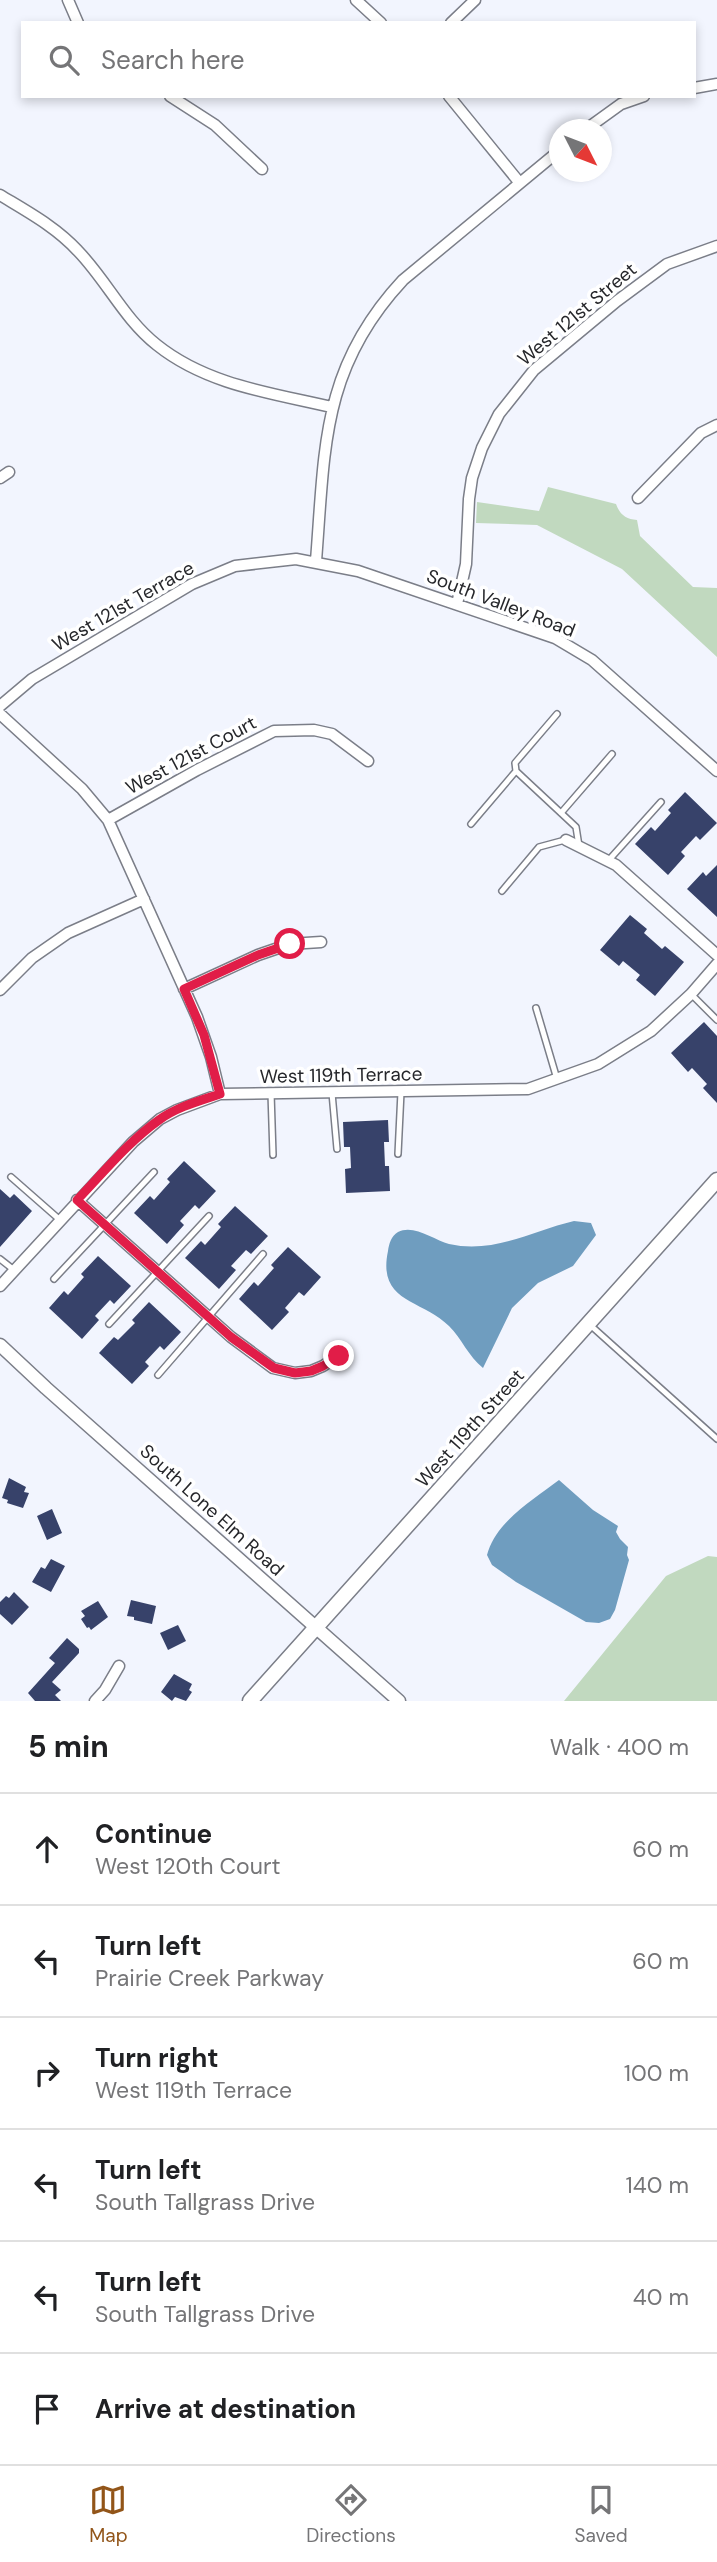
<!DOCTYPE html>
<meta charset="utf-8">
<style>
:root{--surface:#fff;--page:#f6f6f6;--text:#202124;--muted:#757577;--line:#e0e0e0;--accent:#925519}
body{margin:0;font-family:"DM Sans",sans-serif;background:var(--page);color:var(--text)}
.compass{position:absolute;left:549px;top:119px;width:63px;height:63px;border-radius:50%;background:var(--surface);box-shadow:0 4px 10px #0003;rotate:132deg}
.stop{position:absolute;width:21px;height:21px;margin:-16px;border:5px solid #e11d48;border-radius:50%;background:#fff}
.stop.end{background:#e11d48;border-color:#fff;box-shadow:0 2px 7px #0008}
.list{margin:0;padding:0;list-style:none}
h2{display:flex;justify-content:space-between;align-items:center;height:91px;margin:0;padding:0 28px;font-size:30px}
h2 small{font-size:23px;font-weight:400;color:var(--muted)}
.list li{display:grid;grid-template-columns:46px 1fr auto;gap:21px;align-items:center;box-sizing:border-box;height:112px;padding:0 28px;border-top:2px solid var(--line)}
.list b{display:block;font-size:26px;white-space:nowrap}
.list p{margin:0;font-size:23px;white-space:nowrap;color:var(--muted)}
.list em{font-size:23px;font-style:normal;color:var(--muted)}
.icon{flex:none;width:38px;height:38px;fill:none;stroke:currentColor;stroke-width:2;stroke-linecap:round;stroke-linejoin:round}
.map{position:relative;flex:none;width:717px;height:1701px;overflow:hidden}
.search{position:absolute;background:var(--surface);box-shadow:0 4px 10px #0003;left:21px;right:21px;top:21px;height:77px;display:flex;align-items:center;gap:18px;box-sizing:border-box;padding:0 24px;border-radius:0px;color:var(--muted);font-size:26px}
.sheet{height:763px;background:var(--surface)}
nav{display:flex;justify-content:space-around;align-items:center;box-sizing:border-box;height:98px;border-top:2px solid var(--line);background:var(--surface);font-size:19px;color:var(--muted)}
nav a{display:grid;justify-items:center;gap:4px}
nav .on{color:var(--accent)}
.map>svg:first-child{display:block}
.green{fill:#c1d9bf}
.water{fill:#6f9dbf}
.building{fill:#37426a}
.lines{fill:none;stroke-linecap:round;stroke-linejoin:round}
.service-casing{stroke:#7b7e88;stroke-width:8}
.minor-casing{stroke:#7b7e88;stroke-width:13}
.tertiary-casing{stroke:#7b7e88;stroke-width:15}
.secondary-casing{stroke:#7b7e88;stroke-width:17}
.service{stroke:#fff;stroke-width:5}
.minor{stroke:#fff;stroke-width:10}
.tertiary{stroke:#fff;stroke-width:12}
.secondary{stroke:#fff;stroke-width:14}
.route{stroke:#e11d48;stroke-width:9}
.labels{text-anchor:middle;dominant-baseline:central;stroke-width:7;stroke-linejoin:round;paint-order:stroke}
.street-label{font-size:19px;fill:#26272b;stroke:#fff}
</style>
<div class="map">
<svg width="717" height="1701" viewBox="0 0 717 1701">
<rect width="100%" height="100%" fill="#f2f5fe"/>
<path class="green" d="M 548,487 L 616,504 C 620,515 626,519 637,520 L 640,536 L 693,587 L 717,588 L 717,657 L 622,569 L 537,525 L 476,523 L 477,502 L 539,511 Z
M 708,1556 L 717,1557 L 717,1701 L 564,1701 L 666,1576 Z"/>
<path class="water" d="M 574,1221 L 591,1223 L 596,1235 L 573,1266 L 538,1283 L 512,1308 L 483,1368 C 468,1356 462,1339 449,1326 C 422,1299 377,1303 388,1251 C 389,1244 391,1236 398,1232 C 414,1224 434,1240 449,1244 C 494,1254 532,1231 574,1221 Z
M 559,1480 L 593,1510 L 618,1526 L 616,1532 L 620,1539 L 628,1547 L 627,1555 L 629,1560 L 615,1610 L 610,1619 L 599,1623 L 586,1622 L 516,1582 L 492,1565 L 487,1555 C 496,1521 533,1500 559,1480 Z"/>
<path class="building" d="M 685,792 L 717,823 L 700,840 L 696,836 L 681,852 L 685,856 L 668,875 L 635,844 L 651,827 L 655,831 L 671,813 L 668,810 Z
M 717,865 L 717,917 L 687,889 L 703,872 L 706,876 Z
M 630,915 L 647,929 L 644,933 L 662,949 L 665,946 L 684,962 L 655,996 L 636,980 L 640,975 L 623,961 L 619,966 L 600,950 Z
M 704,1022 L 717,1036 L 717,1103 L 703,1088 L 707,1084 L 692,1068 L 688,1072 L 671,1053 Z
M 388,1120 L 389,1142 L 384,1142 L 385,1166 L 389,1166 L 390,1191 L 346,1193 L 345,1169 L 351,1168 L 350,1147 L 344,1147 L 343,1122 Z
M 184,1161 L 216,1191 L 199,1209 L 195,1205 L 180,1221 L 184,1225 L 167,1244 L 134,1213 L 150,1196 L 154,1200 L 170,1182 L 167,1179 Z
M 0,1189 L 10,1198 L 14,1194 L 32,1211 L 0,1247 Z
M 235,1206 L 268,1236 L 251,1254 L 246,1250 L 231,1266 L 236,1270 L 219,1289 L 185,1258 L 201,1241 L 205,1245 L 221,1227 L 218,1224 Z
M 288,1247 L 321,1277 L 304,1296 L 299,1292 L 285,1308 L 289,1312 L 272,1330 L 239,1299 L 254,1282 L 258,1286 L 274,1268 L 271,1265 Z
M 98,1256 L 131,1286 L 114,1304 L 110,1300 L 95,1316 L 99,1320 L 82,1339 L 49,1308 L 64,1291 L 68,1295 L 84,1277 L 81,1274 Z
M 149,1302 L 181,1332 L 164,1350 L 160,1346 L 145,1362 L 149,1366 L 132,1384 L 99,1353 L 114,1337 L 118,1340 L 135,1323 L 132,1320 Z
M 9,1478 L 26,1487 L 24,1492 L 29,1493 L 23,1508 L 7,1503 L 8,1500 L 2,1498 Z
M 52,1509 L 62,1533 L 47,1540 L 37,1516 Z
M 51,1559 L 65,1566 L 51,1592 L 32,1582 L 41,1567 L 45,1569 Z
M 14,1592 L 29,1607 L 12,1625 L 0,1614 L 0,1602 L 6,1596 L 9,1598 Z
M 131,1600 L 156,1606 L 152,1624 L 134,1620 L 134,1617 L 127,1616 Z
M 98,1601 L 108,1617 L 91,1630 L 89,1627 L 87,1628 L 81,1619 L 85,1616 L 81,1611 Z
M 178,1625 L 186,1641 L 168,1650 L 160,1633 Z
M 67,1638 L 79,1649 L 79,1653 L 52,1682 L 61,1690 L 55,1695 L 61,1701 L 35,1701 L 28,1693 L 55,1663 L 49,1658 Z
M 174,1674 L 192,1684 L 189,1690 L 192,1692 L 186,1701 L 175,1697 L 172,1701 L 161,1692 Z"/>
<g class="lines">
<g class="service-casing">
<path id="service" d="M 516,771 L 576,827 L 579,846
M 561,813 L 612,754
M 471,824 L 516,771 L 515,763 L 557,714
M 608,861 L 661,802
M 502,891 L 539,847 L 565,840
M 692,995 L 717,1020
M 536,1008 L 557,1079
M 271,1093 L 273,1155
M 332,1093 L 337,1149
M 398,1154 L 401,1092
M 11,1177 L 60,1220
M 0,1259 L 14,1270
M 54,1279 L 154,1172
M 109,1324 L 209,1216
M 589,1324 L 717,1439
M 158,1375 L 263,1254"/>
</g>
<g class="minor-casing">
<path id="minor" d="M 68,0 L 78,23
M 356,0 L 381,23
M 451,23 L 475,0
M 694,88 L 717,84
M 170,96 L 215,125 L 262,169
M 449,96 L 519,182
M 585,130 L 621,104 L 644,96
M 0,195 C 28,212 56,227 78,251 C 107,281 124,319 157,345 C 207,385 271,393 332,407
M 0,478 L 9,472
M 638,498 L 701,433 L 717,425
M 316,561 C 325,448 321,368 403,280 L 560,150
M 457,604 L 466,564 L 469,499 L 472,478 L 482,448 L 499,414 L 534,370 L 617,301 L 667,264 L 717,246
M 0,706 L 32,679 L 192,584 L 235,566 L 296,559 L 358,571 L 555,638 L 592,660 L 717,771
M 0,714 L 82,789 L 108,820 L 197,1017 L 211,1057 L 220,1094
M 108,820 L 197,770 L 274,731 L 314,730 L 332,734 L 368,761
M 566,840 L 616,865 L 717,955
M 184,989 L 258,955 L 290,944 L 321,942
M 0,990 L 32,958 L 68,933 L 144,899
M 77,1200 L 231,1337 L 273,1368 L 295,1373 L 311,1371 L 323,1366 L 339,1355
M 0,1286 L 133,1142 L 160,1119 L 177,1110 L 220,1094 L 528,1089 L 598,1064 L 651,1031 L 691,994 L 717,964
M 95,1701 L 105,1690 L 119,1666"/>
</g>
<g class="tertiary-casing">
<path id="tertiary" d="M 0,1345 L 46,1388 L 399,1701"/>
</g>
<g class="secondary-casing">
<path id="secondary" d="M 250,1701 L 717,1180"/>
</g>
<use href="#service" class="service"/>
<use href="#minor" class="minor"/>
<use href="#tertiary" class="tertiary"/>
<use href="#secondary" class="secondary"/>
</g>
<g class="lines">
<path class="route" d="M 290,944 L 258,955 L 184,989 L 204,1035 L 220,1094 C 199,1101 177,1107 159,1120 C 128,1142 103,1173 77,1200 L 231,1337 L 274,1368 L 295,1373 L 311,1371 L 323,1366 L 339,1356"/>
</g>
<g class="labels">
<g class="street-label">
<text transform="translate(577 314) rotate(-40)">West 121st Street</text>
<text transform="translate(501 603) rotate(21)">South Valley Road</text>
<text transform="translate(123 606) rotate(-30)">West 121st Terrace</text>
<text transform="translate(191 755) rotate(-28)">West 121st Court</text>
<text transform="translate(341 1075) rotate(-1)">West 119th Terrace</text>
<text transform="translate(470 1428) rotate(-48)">West 119th Street</text>
<text transform="translate(212 1510) rotate(42)">South Lone Elm Road</text>
</g>
</g>
</svg>
<svg class="compass" viewBox="-18 -18 36 36"><path d="M0-13l5 13h-10z" fill="#e53935"/><path d="M0 13l5-13h-10z" fill="#757577"/></svg>
<div class="stop" style="left:290px;top:944px"></div>
<div class="stop end" style="left:339px;top:1356px"></div>
<div class="search"><svg class="icon" aria-label="search" viewBox="0 0 24 24"><circle cx="10" cy="10" r="6"/><path d="M15 15l6 6"/></svg>Search here</div>
</div>
<section class="sheet">
<h2>5 min<small>Walk · 400 m</small></h2>
<ul class="list">
<li><svg class="icon" aria-label="ahead" viewBox="0 0 24 24"><path d="M12 20V5M6 11l6-6 6 6"/></svg><div><b>Continue</b><p>West 120th Court</p></div><em>60 m</em></li>
<li><svg class="icon" aria-label="left" viewBox="0 0 24 24"><path d="M17 20v-9H6M10 6l-5 5 5 5"/></svg><div><b>Turn left</b><p>Prairie Creek Parkway</p></div><em>60 m</em></li>
<li><svg class="icon" aria-label="right" viewBox="0 0 24 24"><path d="M7 20v-9h11M14 6l5 5-5 5"/></svg><div><b>Turn right</b><p>West 119th Terrace</p></div><em>100 m</em></li>
<li><svg class="icon" aria-label="left" viewBox="0 0 24 24"><path d="M17 20v-9H6M10 6l-5 5 5 5"/></svg><div><b>Turn left</b><p>South Tallgrass Drive</p></div><em>140 m</em></li>
<li><svg class="icon" aria-label="left" viewBox="0 0 24 24"><path d="M17 20v-9H6M10 6l-5 5 5 5"/></svg><div><b>Turn left</b><p>South Tallgrass Drive</p></div><em>40 m</em></li>
<li><svg class="icon" aria-label="arrive" viewBox="0 0 24 24"><path d="M6 21V4h12l-3 4 3 4H6"/></svg><div><b>Arrive at destination</b></div></li>
</ul>
</section>
<nav>
<a class="on"><svg class="icon" aria-label="map" viewBox="0 0 24 24"><path d="M3 6l6-2 6 2 6-2v14l-6 2-6-2-6 2zM9 4v14M15 6v14"/></svg>Map</a>
<a><svg class="icon" aria-label="directions" viewBox="0 0 24 24"><path d="M12 3l9 9-9 9-9-9zM9 14v-3h6M13 9l2 2-2 2"/></svg>Directions</a>
<a><svg class="icon" aria-label="saved" viewBox="0 0 24 24"><path d="M7 4h10v16l-5-4-5 4z"/></svg>Saved</a>
</nav>
